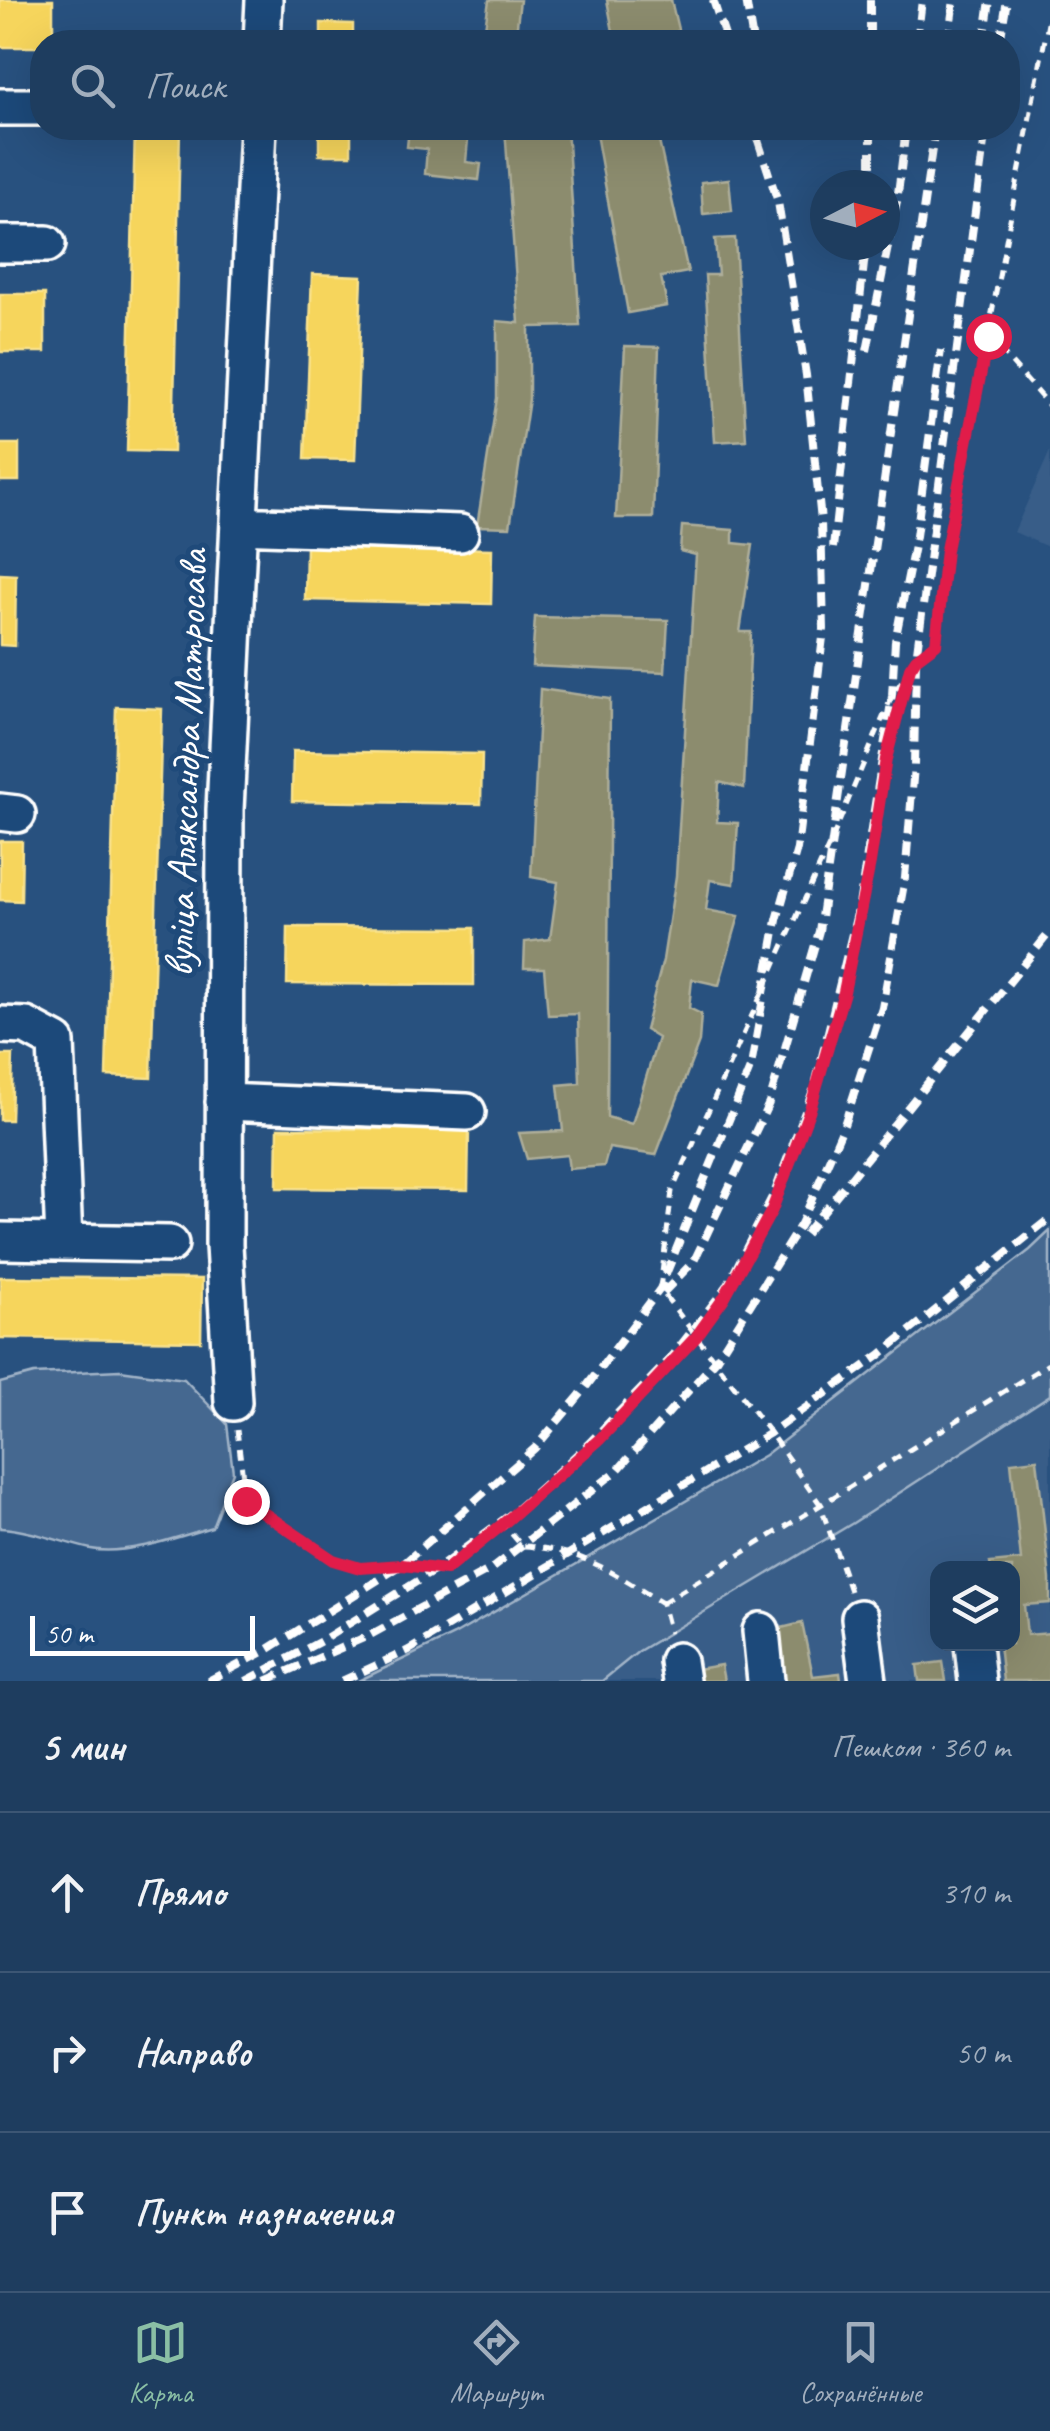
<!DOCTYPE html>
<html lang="ru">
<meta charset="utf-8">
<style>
:root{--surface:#1e3d5f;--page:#2b4868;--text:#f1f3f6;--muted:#a1aebd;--line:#3c5674;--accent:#8abfa5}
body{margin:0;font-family:Caveat,sans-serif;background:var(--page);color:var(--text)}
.controls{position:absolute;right:30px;bottom:30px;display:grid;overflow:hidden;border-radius:20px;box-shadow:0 10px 40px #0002}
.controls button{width:90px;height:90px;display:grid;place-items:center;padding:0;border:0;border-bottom:2px solid var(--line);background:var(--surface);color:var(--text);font:50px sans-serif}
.compass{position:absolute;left:810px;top:170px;width:90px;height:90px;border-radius:50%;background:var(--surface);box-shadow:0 10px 40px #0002;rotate:84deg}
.scale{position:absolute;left:30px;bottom:25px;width:225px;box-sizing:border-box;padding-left:10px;border:5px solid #fff;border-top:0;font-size:28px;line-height:35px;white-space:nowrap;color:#fff;-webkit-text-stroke:8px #1f4a7a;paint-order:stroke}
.stop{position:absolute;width:30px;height:30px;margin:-22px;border:8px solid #e11d48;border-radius:50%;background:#fff}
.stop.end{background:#e11d48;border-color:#fff;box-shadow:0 2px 10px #0008}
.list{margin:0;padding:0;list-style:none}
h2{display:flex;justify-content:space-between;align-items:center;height:130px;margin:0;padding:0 40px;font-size:42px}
h2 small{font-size:32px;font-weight:400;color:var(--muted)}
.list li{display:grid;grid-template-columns:65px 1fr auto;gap:30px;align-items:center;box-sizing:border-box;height:160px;padding:0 40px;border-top:2px solid var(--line)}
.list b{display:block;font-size:38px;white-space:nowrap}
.list em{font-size:32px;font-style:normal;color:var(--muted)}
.icon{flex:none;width:55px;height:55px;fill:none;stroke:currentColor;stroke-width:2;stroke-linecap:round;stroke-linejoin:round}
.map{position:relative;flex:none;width:1050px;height:1681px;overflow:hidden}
.search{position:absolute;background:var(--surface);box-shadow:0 10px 40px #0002;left:30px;right:30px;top:30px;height:110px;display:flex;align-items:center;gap:25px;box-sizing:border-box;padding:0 35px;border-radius:40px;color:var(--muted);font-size:38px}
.sheet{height:610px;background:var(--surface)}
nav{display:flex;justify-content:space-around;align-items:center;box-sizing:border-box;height:140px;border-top:2px solid var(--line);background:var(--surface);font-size:28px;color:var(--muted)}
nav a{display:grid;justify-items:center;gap:5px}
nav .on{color:var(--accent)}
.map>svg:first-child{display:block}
.built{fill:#375d88;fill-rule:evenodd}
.green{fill:#446890;stroke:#a2b4c8;stroke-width:2.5}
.homes{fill:#f6d55c;stroke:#f9e28d;stroke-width:2.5}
.industry{fill:#8c8c6e;stroke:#aeae9a;stroke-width:2.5}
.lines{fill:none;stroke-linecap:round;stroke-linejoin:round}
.minor-casing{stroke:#fff;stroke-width:42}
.path{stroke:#fff;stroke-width:5;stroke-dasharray:10 8;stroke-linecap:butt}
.minor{stroke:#1f4a7a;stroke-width:35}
.rail{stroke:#fff;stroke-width:8;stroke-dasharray:15 8;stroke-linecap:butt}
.route{stroke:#e11d48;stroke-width:12}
.labels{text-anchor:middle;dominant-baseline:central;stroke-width:10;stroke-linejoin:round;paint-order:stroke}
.street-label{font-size:42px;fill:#fff;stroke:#1f4a7a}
</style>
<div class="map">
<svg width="1050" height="1681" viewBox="0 0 1050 1681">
<rect width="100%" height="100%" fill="#28517f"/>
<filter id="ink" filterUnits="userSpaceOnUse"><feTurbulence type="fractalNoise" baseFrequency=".01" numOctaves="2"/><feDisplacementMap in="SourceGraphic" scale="20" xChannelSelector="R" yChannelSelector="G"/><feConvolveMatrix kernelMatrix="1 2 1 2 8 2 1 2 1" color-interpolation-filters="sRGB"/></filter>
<g filter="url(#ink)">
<path class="built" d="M 1050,451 L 1050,548 L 1014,532 Z
M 1050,1395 L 1050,1681 L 602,1681 L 639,1651 L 853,1523 ZM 938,1568 L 1012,1568 L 1012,1644 L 938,1644 Z"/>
<path class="green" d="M 1050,1231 L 1050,1395 L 853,1523 L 639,1651 L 602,1681 L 358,1681 L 454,1635 L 765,1455 L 1030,1250 Z
M 120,1370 L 184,1379 L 227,1424 L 233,1472 L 212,1527 C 178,1537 125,1556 91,1549 C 60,1542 32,1530 0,1528 L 0,1383 L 34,1374 Z"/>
<path class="homes" d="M 0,0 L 53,0 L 53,42 L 42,42 L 42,47 L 0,47 Z
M 321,23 L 353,24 L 353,42 L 321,42 Z
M 135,128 L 180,128 L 173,452 L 127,451 Z
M 319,128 L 351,128 L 351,155 L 319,155 Z
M 312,274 L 362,276 L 355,460 L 305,459 Z
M 0,294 L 45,294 L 45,352 L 0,352 Z
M 0,444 L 19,444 L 19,481 L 0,481 Z
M 306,545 L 492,549 L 491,604 L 305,600 Z
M 0,574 L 16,575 L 15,646 L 0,645 Z
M 116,707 L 162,709 L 151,1078 L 106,1076 Z
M 293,751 L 482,754 L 481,804 L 292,801 Z
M 0,841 L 22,841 L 21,901 L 0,900 Z
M 288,927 L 474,928 L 474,985 L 287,984 Z
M 0,1055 L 13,1055 L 11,1120 L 0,1120 Z
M 278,1128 L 469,1130 L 468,1190 L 277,1188 Z
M 0,1277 L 202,1279 L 201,1341 L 0,1338 Z"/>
<path class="industry" d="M 489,0 L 520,0 L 515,42 L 483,42 Z
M 607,0 L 671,0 L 681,42 L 615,42 Z
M 409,128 L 469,128 L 466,162 L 481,164 L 479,180 L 425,174 L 427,149 L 407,147 Z
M 505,128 L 567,128 L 580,326 L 529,327 L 529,399 L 510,527 L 477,526 L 497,398 L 497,321 L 519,323 Z
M 595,128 L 656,128 L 688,272 L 661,277 L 667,306 L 628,313 Z
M 729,179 L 732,211 L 703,214 L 701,182 Z
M 735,238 L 746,440 L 715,442 L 705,275 L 718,275 L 715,239 Z
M 625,346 L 659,347 L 653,518 L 616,518 Z
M 682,526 L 733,530 L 733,543 L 753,545 L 740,632 L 751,632 L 744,788 L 719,782 L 717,822 L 738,823 L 734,884 L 710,880 L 706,910 L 739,916 L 719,985 L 692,979 L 689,1008 L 701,1014 L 699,1042 L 656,1155 L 609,1148 L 604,1166 L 569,1169 L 567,1155 L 527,1159 L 519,1133 L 563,1131 L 558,1085 L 580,1083 L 578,1014 L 548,1015 L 544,968 L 524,968 L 525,942 L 550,939 L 558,882 L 531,877 L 540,689 L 610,699 L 607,1117 L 632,1124 L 658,1038 L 645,1030 L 663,960 L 676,876 L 696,555 L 680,551 Z
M 535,617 L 668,620 L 665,672 L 532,666 Z
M 1037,1459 L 1050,1579 L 1050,1603 L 1024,1605 L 1027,1635 L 1050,1633 L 1050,1681 L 1003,1681 L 999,1644 L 1012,1644 L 1012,1568 L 991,1568 L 990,1563 L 1021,1560 L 1011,1462 Z
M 802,1623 L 813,1676 L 840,1673 L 841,1681 L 783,1681 L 773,1630 Z
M 943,1662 L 946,1681 L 919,1681 L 917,1665 Z
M 721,1665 L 724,1681 L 693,1681 L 691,1670 Z"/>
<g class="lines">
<g class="minor-casing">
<path id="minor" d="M 262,42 L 264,0
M 0,107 L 42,107
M 0,244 L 47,244
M 239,525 L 460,533
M 0,812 L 17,814
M 0,1025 L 26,1026 L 56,1042 L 64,1242
M 224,1102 L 467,1112
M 0,1241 L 170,1244
M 233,1402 L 224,1245 L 225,810 L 258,128
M 860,1618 L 868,1681
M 761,1631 L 766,1681
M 973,1645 L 977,1681
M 678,1661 L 681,1681"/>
</g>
<path class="path" d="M 988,336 L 1050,407
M 237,1430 L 246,1501 L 333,1560 L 360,1569 L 402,1565 L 446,1570 L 503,1524 L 522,1546 C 582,1549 613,1573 662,1603 L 670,1633
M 503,1524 L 600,1439 L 696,1337 L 724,1298 L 772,1210 L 810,1109 L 844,992 L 871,863 L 886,759 L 909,674
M 850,1591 L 820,1504 L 770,1433 L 660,1289 L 672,1191 L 832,839 L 892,696 L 916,659 L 936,644 L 946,550 L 1050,13
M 662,1603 L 1050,1363"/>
<use href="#minor" class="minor"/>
<path class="rail" d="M 713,0 L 727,42
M 746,0 L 753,42
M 870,0 L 870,42
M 917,42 L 922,0
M 948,42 L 954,0
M 984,42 L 990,0
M 1000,42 L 1007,0
M 871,128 L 871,185
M 867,351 L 897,202 L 906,128
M 833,548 L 866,245
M 805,1234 L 1050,932
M 663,1293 L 694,1261 L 769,1103 L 819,931 L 935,128
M 208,1681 L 267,1650 L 402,1565 L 535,1448 L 580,1395 L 660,1289 L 751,1066 L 777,920 L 797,849 L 824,629 L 821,521 L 806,375 L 778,202 L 754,128
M 246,1681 L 321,1641 L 437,1569 L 515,1511 L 588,1444 L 670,1359 L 727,1286 L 775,1191 L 815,1085 L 859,905 L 892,696 L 895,641 L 916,536 L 941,350
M 266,1681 L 370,1635 L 491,1569 L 617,1471 L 715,1361 L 801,1224 L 844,1125 L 882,1008 L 905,878 L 914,766 L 916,659 L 986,128
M 342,1681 L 409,1650 L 770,1433 L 880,1355 L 1050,1218"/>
</g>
</g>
<g class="lines" filter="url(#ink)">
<path class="route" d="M 246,1501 L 333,1560 L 360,1568 L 402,1565 L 446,1570 L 503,1524 L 600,1439 L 696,1337 L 724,1298 L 772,1210 L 810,1109 L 844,992 L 870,863 L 886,759 L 910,668 L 916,659 L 936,644 L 946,550 L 988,336"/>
</g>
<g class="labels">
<g class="street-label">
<text transform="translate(186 763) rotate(-88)">вуліца Аляксандра Матросава</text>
</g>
</g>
</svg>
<div class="controls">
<button><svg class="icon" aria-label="layers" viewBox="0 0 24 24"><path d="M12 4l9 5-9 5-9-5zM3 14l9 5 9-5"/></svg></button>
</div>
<svg class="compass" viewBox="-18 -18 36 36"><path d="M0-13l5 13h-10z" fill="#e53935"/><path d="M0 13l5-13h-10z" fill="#a1aebd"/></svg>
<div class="scale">50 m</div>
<div class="stop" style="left:988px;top:336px"></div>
<div class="stop end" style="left:246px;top:1501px"></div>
<div class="search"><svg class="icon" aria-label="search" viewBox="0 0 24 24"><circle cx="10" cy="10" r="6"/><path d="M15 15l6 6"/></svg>Поиск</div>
</div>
<section class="sheet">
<h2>5 мин<small>Пешком · 360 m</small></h2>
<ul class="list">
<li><svg class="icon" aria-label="ahead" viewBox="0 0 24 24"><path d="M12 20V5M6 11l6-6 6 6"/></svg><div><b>Прямо</b></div><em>310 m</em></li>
<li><svg class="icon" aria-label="right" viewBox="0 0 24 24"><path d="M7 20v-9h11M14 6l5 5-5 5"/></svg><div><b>Направо</b></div><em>50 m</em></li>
<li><svg class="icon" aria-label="arrive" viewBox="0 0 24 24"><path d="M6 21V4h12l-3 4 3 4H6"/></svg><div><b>Пункт назначения</b></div></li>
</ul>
</section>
<nav>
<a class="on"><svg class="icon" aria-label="map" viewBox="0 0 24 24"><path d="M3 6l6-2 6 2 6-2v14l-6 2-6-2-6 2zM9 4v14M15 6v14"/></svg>Карта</a>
<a><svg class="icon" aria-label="directions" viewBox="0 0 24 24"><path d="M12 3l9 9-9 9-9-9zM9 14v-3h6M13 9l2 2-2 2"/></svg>Маршрут</a>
<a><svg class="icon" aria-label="saved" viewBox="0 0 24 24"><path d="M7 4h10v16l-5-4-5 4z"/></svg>Сохранённые</a>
</nav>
